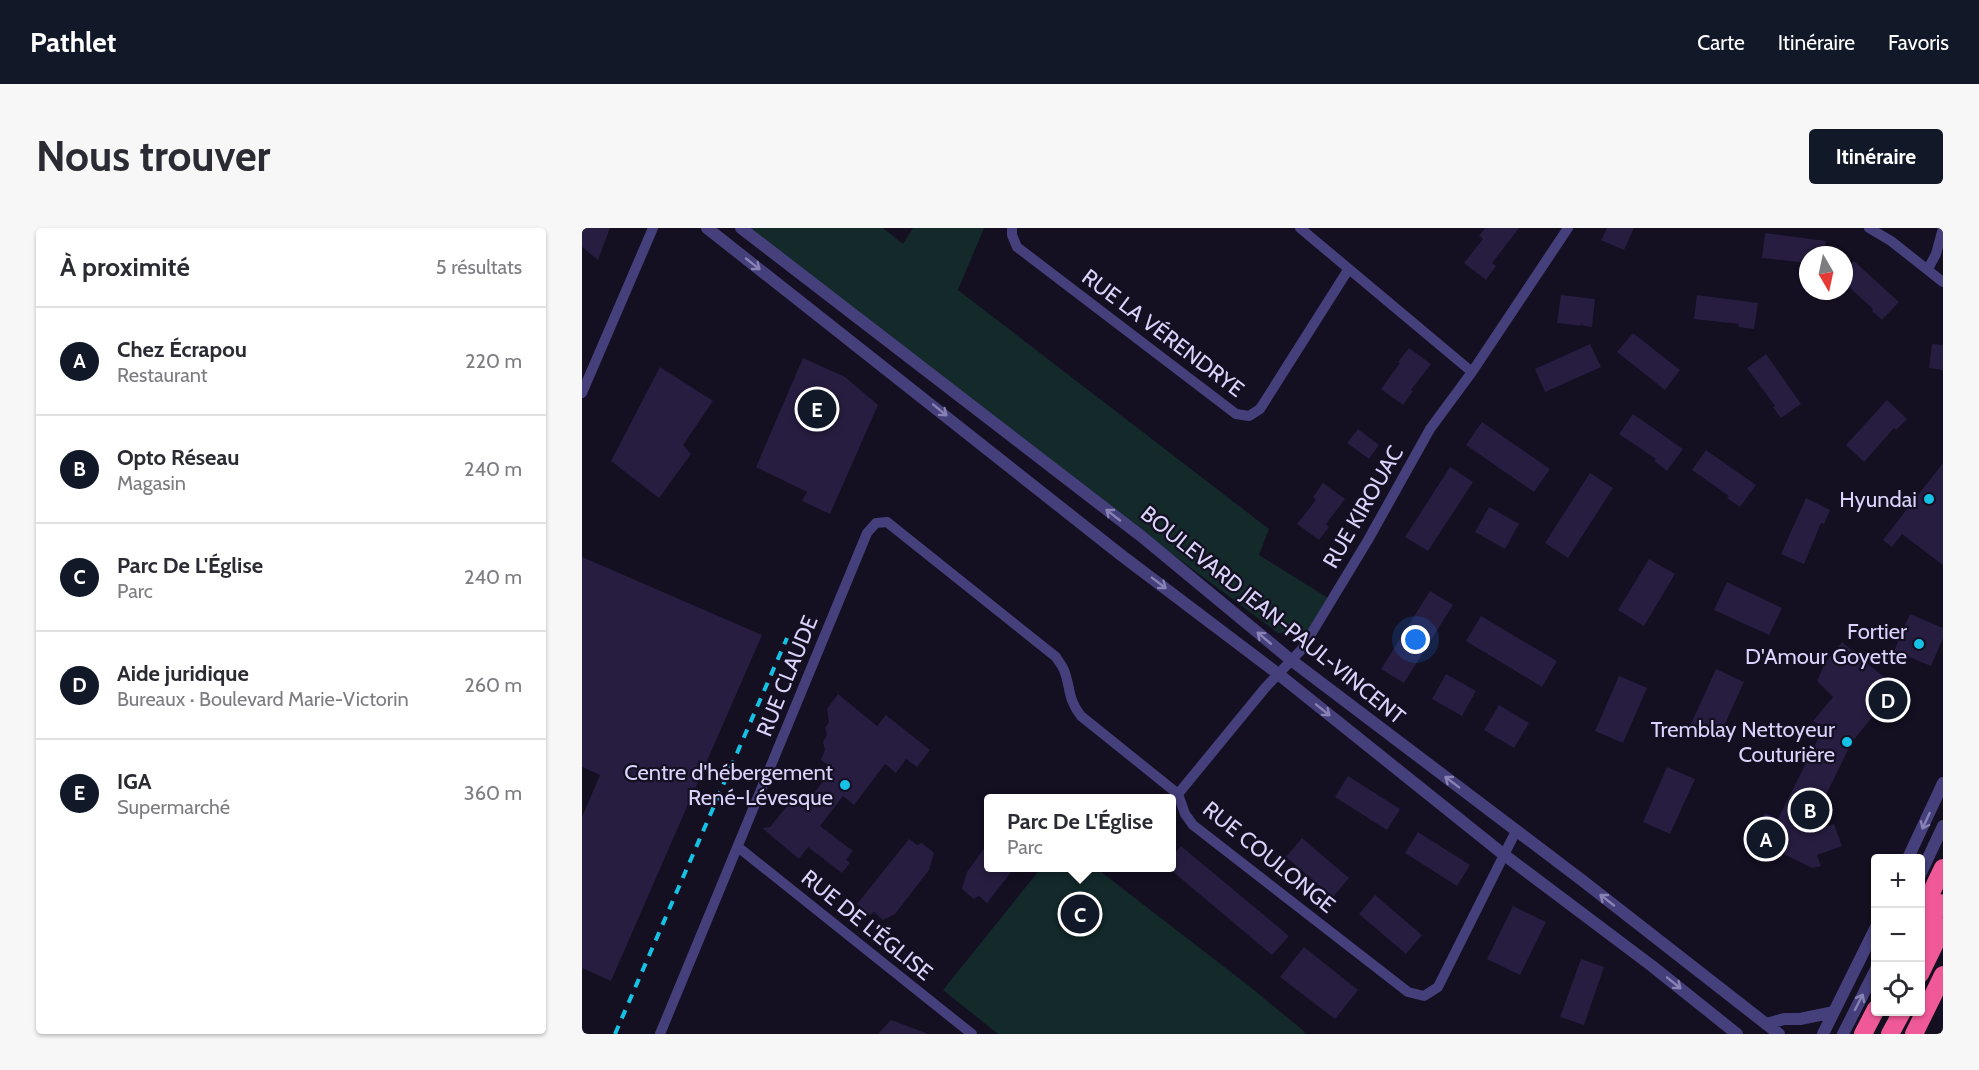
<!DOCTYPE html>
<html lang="fr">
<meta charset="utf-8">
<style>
:root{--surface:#fff;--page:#f7f7f7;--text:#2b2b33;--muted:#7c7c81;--line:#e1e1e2;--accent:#111827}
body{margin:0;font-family:Cabin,sans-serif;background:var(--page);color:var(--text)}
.controls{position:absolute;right:18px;bottom:18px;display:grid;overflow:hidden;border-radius:6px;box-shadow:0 2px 4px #0004}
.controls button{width:54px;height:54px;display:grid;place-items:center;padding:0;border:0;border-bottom:2px solid var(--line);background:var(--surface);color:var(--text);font:30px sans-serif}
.compass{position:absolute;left:1217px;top:18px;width:54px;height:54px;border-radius:50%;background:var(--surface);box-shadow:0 2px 4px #0004;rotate:171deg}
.you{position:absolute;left:834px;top:412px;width:21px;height:21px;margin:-15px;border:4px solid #fff;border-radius:50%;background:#1a73e8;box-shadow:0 0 0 9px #1a73e833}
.badge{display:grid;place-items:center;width:39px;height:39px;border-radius:50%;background:var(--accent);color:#fff;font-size:20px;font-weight:700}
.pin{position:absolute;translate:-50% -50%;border:3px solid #fff;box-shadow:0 2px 6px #0006}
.popup{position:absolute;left:402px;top:566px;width:192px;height:78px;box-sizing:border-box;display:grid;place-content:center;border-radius:6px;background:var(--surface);filter:drop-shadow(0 2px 4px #0005);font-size:20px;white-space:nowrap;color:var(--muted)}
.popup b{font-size:22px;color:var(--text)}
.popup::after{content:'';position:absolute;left:50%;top:100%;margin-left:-12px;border:12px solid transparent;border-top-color:var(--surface)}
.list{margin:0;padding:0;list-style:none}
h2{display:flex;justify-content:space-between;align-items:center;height:78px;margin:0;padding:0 24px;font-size:26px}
h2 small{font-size:20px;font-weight:400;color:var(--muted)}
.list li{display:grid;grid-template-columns:39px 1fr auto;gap:18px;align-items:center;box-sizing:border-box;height:108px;padding:0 24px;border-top:2px solid var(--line)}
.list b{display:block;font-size:22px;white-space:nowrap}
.list p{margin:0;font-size:20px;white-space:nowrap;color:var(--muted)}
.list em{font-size:20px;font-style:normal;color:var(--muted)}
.icon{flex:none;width:33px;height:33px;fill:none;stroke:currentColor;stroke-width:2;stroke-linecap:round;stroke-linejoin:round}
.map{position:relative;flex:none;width:1361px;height:806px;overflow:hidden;border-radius:6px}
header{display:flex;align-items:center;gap:36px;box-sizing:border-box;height:84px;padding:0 30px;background:var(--accent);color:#fff}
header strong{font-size:28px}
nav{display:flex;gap:33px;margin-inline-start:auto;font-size:21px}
.intro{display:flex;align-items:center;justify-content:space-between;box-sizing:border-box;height:144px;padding:0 36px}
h1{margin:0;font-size:42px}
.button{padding:15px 27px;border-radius:6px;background:var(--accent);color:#fff;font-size:21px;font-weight:700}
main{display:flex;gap:36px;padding:0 36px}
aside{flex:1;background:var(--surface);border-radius:6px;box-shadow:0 2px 4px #0004}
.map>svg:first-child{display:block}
.green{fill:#13292a}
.building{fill:#271d40}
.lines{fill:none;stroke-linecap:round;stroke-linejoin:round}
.minor{stroke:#453f7b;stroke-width:10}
.tertiary{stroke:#453f7b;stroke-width:12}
.motorway{stroke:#f05997;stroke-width:18}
.rail{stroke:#15c2e5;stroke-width:4;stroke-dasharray:9 8;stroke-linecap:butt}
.oneway{stroke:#8882b5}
.poi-dot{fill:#15c2e5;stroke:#140f21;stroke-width:2}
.labels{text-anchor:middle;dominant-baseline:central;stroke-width:4.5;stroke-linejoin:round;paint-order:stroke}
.street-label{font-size:22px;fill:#dad3fb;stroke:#140f21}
.poi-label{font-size:22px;fill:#dad3fb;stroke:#140f21;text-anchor:end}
</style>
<header>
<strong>Pathlet</strong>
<nav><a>Carte</a><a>Itinéraire</a><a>Favoris</a></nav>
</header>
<div class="intro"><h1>Nous trouver</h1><a class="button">Itinéraire</a></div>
<main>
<aside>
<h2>À proximité<small>5 résultats</small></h2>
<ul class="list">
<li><span class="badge">A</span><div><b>Chez Écrapou</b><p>Restaurant</p></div><em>220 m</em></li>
<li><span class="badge">B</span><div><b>Opto Réseau</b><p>Magasin</p></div><em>240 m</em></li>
<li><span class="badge">C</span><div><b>Parc De L'Église</b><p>Parc</p></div><em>240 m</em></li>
<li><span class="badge">D</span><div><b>Aide juridique</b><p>Bureaux · Boulevard Marie-Victorin</p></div><em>260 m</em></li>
<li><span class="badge">E</span><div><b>IGA</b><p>Supermarché</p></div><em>360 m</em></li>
</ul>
</aside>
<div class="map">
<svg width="1361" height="806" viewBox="0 0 1361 806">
<rect width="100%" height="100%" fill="#140f21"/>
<path class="green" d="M 159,0 L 301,0 L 321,16 L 331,0 L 402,0 L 376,62 L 687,301 L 677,327 L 746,370 L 723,407 L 696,405 L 341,140 Z
M 459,640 L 514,640 L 667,758 L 723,804 L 722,806 L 416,806 L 361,762 Z"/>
<path class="building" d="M 0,0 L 28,0 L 16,32 L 0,19 Z
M 903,0 L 937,0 L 910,35 L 914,38 L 904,52 L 882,35 L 901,11 L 897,8 Z
M 1025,0 L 1052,0 L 1042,22 L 1019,12 Z
M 1183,5 L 1244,13 L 1241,27 L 1226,27 L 1226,35 L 1180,30 Z
M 1272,33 L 1317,74 L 1300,92 L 1290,83 L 1291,81 L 1267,59 L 1262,65 L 1262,44 Z
M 979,67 L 1013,71 L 1010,99 L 1002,98 L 998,95 L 1000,98 L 975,95 Z
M 1115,67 L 1176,75 L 1172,101 L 1156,99 L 1157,96 L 1112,91 Z
M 1051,105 L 1098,142 L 1083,162 L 1035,124 Z
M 1008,116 L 1019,139 L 963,164 L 953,141 Z
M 1350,116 L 1361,117 L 1361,142 L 1347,140 Z
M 827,120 L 849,136 L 829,162 L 831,163 L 821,177 L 799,161 L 818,135 L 816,134 Z
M 1184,126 L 1219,176 L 1199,190 L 1191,179 L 1193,178 L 1165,140 Z
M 221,130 L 263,149 L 296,177 L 248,286 L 220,273 L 225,264 L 174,239 Z
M 78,139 L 131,173 L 101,217 L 109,226 L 77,270 L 29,233 Z
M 1305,172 L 1325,191 L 1314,202 L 1312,200 L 1282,234 L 1264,217 Z
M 1051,186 L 1101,221 L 1085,243 L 1072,233 L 1074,231 L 1037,206 Z
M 900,194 L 968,241 L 952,264 L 884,217 Z
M 776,201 L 797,217 L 787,231 L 765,215 Z
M 1124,222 L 1174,257 L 1158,279 L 1145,270 L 1147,268 L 1110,242 Z
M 1361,235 L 1361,337 L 1320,306 L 1310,319 L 1301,312 Z
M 868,239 L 891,254 L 846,323 L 823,309 Z
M 1008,245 L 1031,260 L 986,330 L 963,315 Z
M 741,255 L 763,271 L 744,296 L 747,299 L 737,312 L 715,296 L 734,272 L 731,269 Z
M 1224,270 L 1248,282 L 1242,296 L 1239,295 L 1222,336 L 1199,326 Z
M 907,279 L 937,296 L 923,321 L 893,304 Z
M 0,329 L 180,407 L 29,753 L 0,740 L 0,589 L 18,547 L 0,539 Z
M 1067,331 L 1093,346 L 1062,398 L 1036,382 Z
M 1145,354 L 1200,380 L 1187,407 L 1132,382 Z
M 848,363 L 871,377 L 822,455 L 799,441 Z
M 1328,386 L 1361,400 L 1361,410 L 1349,438 L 1312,423 Z
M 899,388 L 975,433 L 960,459 L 884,413 Z
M 1260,414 L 1315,460 L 1311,463 L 1313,482 L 1295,483 L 1270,514 L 1236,583 L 1241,600 L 1252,596 L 1260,618 L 1235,627 L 1239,638 L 1230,640 L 1170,610 L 1183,585 L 1196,591 L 1242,499 L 1231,493 L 1251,469 L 1235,453 L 1243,435 Z
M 1134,441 L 1162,454 L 1137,509 L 1109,496 Z
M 864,446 L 894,463 L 880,488 L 850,471 Z
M 1037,448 L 1065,460 L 1041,515 L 1013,503 Z
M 256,466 L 295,498 L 304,487 L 348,522 L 335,539 L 324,531 L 314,545 L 303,536 L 272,577 L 261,568 L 238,598 L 271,623 L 264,632 L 268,635 L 260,645 L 226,619 L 217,631 L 180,600 L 188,599 L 210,572 L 220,580 L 251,541 L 239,532 L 243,522 L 241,514 L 245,507 L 243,500 L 247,494 L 245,481 Z
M 917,477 L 947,495 L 932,520 L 902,502 Z
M 1085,539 L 1113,551 L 1088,606 L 1061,594 Z
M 766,548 L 818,581 L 805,602 L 753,569 Z
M 836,604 L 888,637 L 875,658 L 823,625 Z
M 720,610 L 767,650 L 751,669 L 704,629 Z
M 327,611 L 335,617 L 340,615 L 352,625 L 347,642 L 313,686 L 301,692 L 292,684 L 288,687 L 275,676 Z
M 406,615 L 406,639 L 433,639 L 405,675 L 397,668 L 392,671 L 380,661 L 385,644 Z
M 599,618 L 707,708 L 690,727 L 590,643 L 590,628 Z
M 793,667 L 840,707 L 824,726 L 777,686 Z
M 931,678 L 964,694 L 938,747 L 905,731 Z
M 722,719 L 776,762 L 753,791 L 698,749 Z
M 999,731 L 1022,739 L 1002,797 L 978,789 Z
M 309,792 L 344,805 L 344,806 L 296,806 Z"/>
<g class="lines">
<path class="minor" d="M 430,0 L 430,7 L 435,19 L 654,186 L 667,188 L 678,181 L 766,42
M 718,0 L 890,144
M 1287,0 L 1309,13 L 1361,54
M 1346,41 L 1354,26 L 1361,0
M 0,165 L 71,0
M 596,566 L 683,460 L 720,421 L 786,312 L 848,201 L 890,144 L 986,0
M 156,619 L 390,806
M 78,806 L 285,305 L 294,295 L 305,294 L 474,429 C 476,433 480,437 482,442 C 489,460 485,470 499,488 L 596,566 L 603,586 L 611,597 L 826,764 L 842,768 L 856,759 L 934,603"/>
<path class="tertiary" d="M 125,0 L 539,327 L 695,445 L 921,626 L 1070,738 L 1155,806
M 159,0 L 559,308 L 709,432 L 1001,653 L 1197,806
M 1326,630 L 1361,555
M 1338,647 L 1361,598
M 1184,796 L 1202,791 L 1218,791 L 1252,784
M 1241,806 L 1294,699
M 1261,806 L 1294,741"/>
<path class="motorway" d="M 1338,688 L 1361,640
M 1338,715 L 1358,675
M 1338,746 L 1361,699
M 1281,806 L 1294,781
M 1308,806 L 1320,784
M 1332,806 L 1361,747"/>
<path class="rail" d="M 33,806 L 205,410"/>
</g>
<defs><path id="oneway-shaft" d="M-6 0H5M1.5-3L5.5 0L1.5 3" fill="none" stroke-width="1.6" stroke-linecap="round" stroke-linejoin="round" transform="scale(1.5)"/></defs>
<g class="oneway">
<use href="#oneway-shaft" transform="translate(171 36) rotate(38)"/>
<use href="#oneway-shaft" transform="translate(358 182) rotate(39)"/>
<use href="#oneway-shaft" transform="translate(531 287) rotate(-142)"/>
<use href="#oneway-shaft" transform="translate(577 355) rotate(37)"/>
<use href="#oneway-shaft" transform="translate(682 410) rotate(-140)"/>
<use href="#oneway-shaft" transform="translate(741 482) rotate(39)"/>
<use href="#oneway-shaft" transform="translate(870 554) rotate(-143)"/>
<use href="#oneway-shaft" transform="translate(1344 593) rotate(115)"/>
<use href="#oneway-shaft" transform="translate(1025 672) rotate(-142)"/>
<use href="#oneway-shaft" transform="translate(1092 755) rotate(39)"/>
<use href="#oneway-shaft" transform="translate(1277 774) rotate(-63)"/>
</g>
<g class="poi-dot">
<circle cx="1347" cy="271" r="6"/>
<circle cx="1337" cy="416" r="6"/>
<circle cx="1265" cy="514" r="6"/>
<circle cx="263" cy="557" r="6"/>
</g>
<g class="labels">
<g class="street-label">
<text transform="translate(581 105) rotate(37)">RUE LA VÉRENDRYE</text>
<text transform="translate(781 279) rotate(-60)">RUE KIROUAC</text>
<text transform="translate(691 387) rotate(39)">BOULEVARD JEAN-PAUL-VINCENT</text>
<text transform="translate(205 448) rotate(-68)">RUE CLAUDE</text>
<text transform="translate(687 629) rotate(39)">RUE COULONGE</text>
<text transform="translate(285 697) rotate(39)">RUE DE L'ÉGLISE</text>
</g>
<g class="poi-label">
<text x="1335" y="271">Hyundai</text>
<text x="1325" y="403">Fortier<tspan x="1325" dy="25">D'Amour Goyette</tspan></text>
<text x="1253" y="501">Tremblay Nettoyeur<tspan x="1253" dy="25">Couturière</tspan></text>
<text x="251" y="544">Centre d'hébergement<tspan x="251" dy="25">René-Lévesque</tspan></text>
</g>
</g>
</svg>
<div class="controls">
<button>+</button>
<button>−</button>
<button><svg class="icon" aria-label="locate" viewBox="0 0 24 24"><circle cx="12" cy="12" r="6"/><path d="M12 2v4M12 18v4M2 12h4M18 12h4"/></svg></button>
</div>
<svg class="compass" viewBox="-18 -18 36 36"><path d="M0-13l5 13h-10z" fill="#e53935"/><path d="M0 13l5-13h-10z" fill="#7c7c81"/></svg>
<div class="you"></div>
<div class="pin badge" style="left:1184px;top:611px">A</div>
<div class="pin badge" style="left:1228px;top:582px">B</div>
<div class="pin badge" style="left:498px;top:686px">C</div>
<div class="popup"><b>Parc De L'Église</b>Parc</div>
<div class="pin badge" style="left:1306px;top:472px">D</div>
<div class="pin badge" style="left:235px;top:181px">E</div>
</div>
</main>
